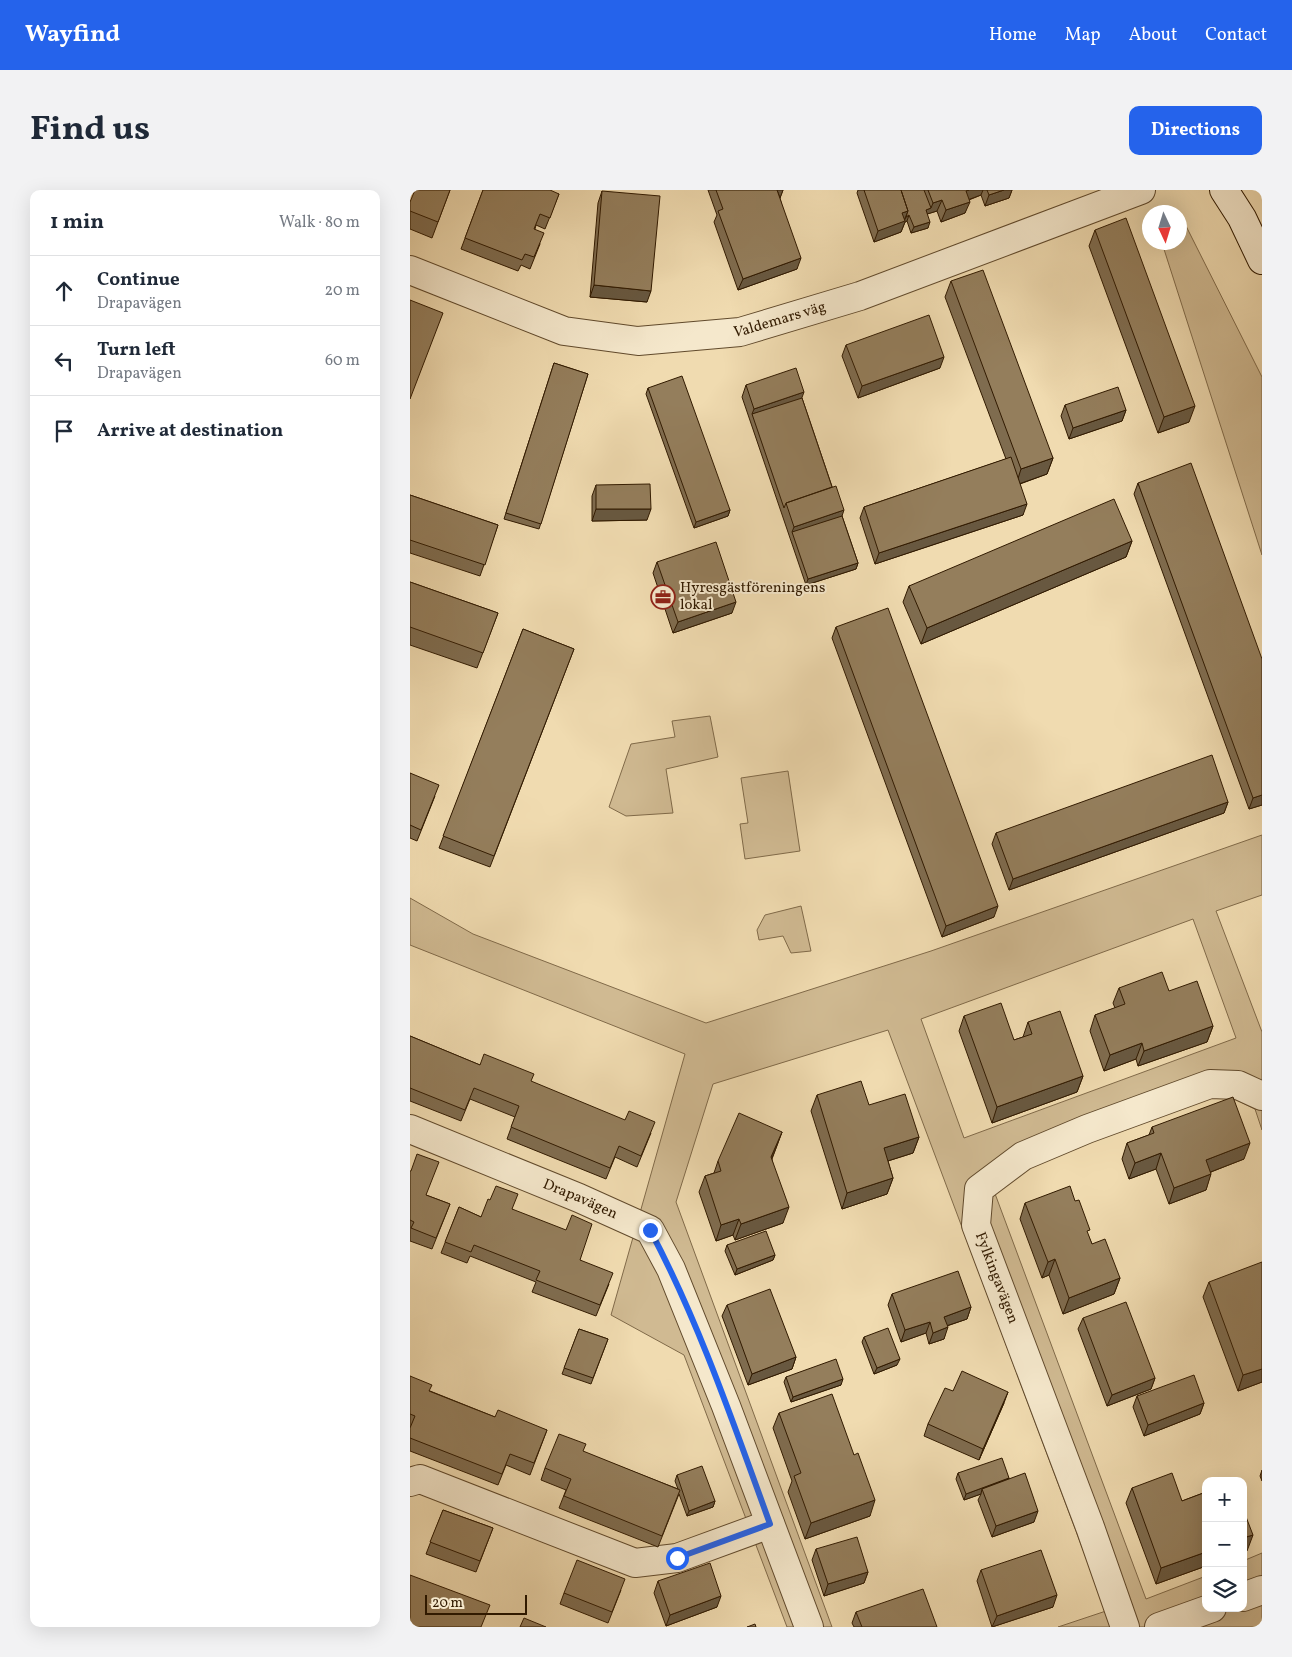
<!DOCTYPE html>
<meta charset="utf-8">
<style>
:root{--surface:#fff;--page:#f2f2f3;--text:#1f2937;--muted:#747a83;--line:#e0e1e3;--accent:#2563eb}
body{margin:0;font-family:Vollkorn,serif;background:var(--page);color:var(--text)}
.controls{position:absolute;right:15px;bottom:15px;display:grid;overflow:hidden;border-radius:10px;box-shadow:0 5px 20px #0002}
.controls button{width:45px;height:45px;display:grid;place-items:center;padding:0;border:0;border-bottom:1px solid var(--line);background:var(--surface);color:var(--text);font:25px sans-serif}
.compass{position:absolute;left:732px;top:15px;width:45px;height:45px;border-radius:50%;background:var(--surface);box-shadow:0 5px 20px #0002;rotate:176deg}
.scale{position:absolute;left:15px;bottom:12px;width:102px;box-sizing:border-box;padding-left:5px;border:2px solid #311a00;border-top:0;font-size:14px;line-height:18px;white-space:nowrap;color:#311a00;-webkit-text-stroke:4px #f5e8cc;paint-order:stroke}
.stop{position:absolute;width:15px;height:15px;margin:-11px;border:4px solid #2563eb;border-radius:50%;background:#fff}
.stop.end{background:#2563eb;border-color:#fff;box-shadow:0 1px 5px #0008}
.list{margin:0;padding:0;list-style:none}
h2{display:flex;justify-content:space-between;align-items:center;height:65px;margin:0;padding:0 20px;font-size:21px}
h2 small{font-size:16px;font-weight:400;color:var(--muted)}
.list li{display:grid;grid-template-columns:32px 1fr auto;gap:15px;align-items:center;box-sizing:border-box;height:70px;padding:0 20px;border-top:1px solid var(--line)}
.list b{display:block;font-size:19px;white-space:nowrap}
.list p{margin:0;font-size:16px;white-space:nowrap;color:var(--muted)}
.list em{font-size:16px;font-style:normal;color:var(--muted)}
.icon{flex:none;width:28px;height:28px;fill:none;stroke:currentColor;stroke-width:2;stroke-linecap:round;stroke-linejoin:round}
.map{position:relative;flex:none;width:852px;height:1437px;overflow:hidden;border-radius:10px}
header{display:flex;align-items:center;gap:30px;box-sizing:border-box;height:70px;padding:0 25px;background:var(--accent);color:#fff}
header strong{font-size:24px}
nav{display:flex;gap:28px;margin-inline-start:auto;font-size:18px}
.intro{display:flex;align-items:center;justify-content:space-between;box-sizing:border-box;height:120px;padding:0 30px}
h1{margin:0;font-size:35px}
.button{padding:12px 22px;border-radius:10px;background:var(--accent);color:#fff;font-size:18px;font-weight:700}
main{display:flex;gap:30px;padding:0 30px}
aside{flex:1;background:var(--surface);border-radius:10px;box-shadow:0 5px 20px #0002}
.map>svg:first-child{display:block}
.green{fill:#d0ba92;stroke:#806a49;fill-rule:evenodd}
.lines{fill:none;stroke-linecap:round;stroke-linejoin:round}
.street-casing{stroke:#614a2c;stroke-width:30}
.secondary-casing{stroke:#311a00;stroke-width:30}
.street{stroke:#f5e8cc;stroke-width:28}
.secondary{stroke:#f5e8cc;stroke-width:28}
.wall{fill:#7f6c4f;stroke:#311a00}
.shaded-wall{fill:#685840;stroke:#311a00}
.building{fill:#947e5c;stroke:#311a00}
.route{stroke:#2563eb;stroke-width:6}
.labels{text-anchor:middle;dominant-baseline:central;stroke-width:4;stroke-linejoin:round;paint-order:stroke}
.street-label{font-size:15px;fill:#311a00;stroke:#f5e8cc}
.poi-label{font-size:15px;fill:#311a00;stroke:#f5e8cc;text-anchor:start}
</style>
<header>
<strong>Wayfind</strong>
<nav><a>Home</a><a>Map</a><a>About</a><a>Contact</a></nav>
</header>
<div class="intro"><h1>Find us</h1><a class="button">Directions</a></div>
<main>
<aside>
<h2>1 min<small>Walk · 80 m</small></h2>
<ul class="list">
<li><svg class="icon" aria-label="ahead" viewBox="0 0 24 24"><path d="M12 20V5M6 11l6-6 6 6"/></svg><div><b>Continue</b><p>Drapavägen</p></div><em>20 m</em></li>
<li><svg class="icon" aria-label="left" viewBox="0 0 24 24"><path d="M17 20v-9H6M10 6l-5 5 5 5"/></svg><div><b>Turn left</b><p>Drapavägen</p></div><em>60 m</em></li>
<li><svg class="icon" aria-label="arrive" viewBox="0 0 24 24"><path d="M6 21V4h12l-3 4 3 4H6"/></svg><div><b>Arrive at destination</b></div></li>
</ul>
</aside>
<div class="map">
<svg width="852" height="1437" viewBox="0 0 852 1437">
<rect width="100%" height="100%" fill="#f0dbb0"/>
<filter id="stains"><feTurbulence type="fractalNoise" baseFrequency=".004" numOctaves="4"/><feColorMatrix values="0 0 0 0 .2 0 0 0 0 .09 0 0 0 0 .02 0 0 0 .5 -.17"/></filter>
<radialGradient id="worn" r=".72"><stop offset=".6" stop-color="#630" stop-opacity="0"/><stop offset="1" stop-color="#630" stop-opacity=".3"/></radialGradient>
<path class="green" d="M 770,36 L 776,36 L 852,187 L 852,365 L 752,53 L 769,52 Z
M 300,526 L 308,567 L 256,579 L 263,623 L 216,626 L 199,617 L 221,554 L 265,547 L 262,531 Z
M 378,581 L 390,661 L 335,669 L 330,634 L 338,633 L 331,588 Z
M 852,645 L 852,705 L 806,721 L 852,842 L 852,940 L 845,919 L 813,903 L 627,968 L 584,1001 L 736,1409 L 796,1386 L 796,1418 L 833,1418 L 833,1371 L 852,1363 L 852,1437 L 648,1437 L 696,1421 L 478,840 L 303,894 L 266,1012 L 422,1437 L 377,1437 L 274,1165 L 201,1125 L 275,864 L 0,755 L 0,708 L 63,744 L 296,833 L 521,761 ZM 783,729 L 826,848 L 554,948 L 511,829 Z
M 391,716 L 401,761 L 381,763 L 373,746 L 349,750 L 347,740 L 355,725 Z"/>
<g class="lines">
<g class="street-casing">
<g id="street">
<path id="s1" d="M 0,80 L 154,141 L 228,151 L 330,142 L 450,106 L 731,0"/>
<path id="s2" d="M 0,939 L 169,1008 L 240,1040 L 261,1079 L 316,1216 L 399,1437"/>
<path d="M 0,1292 L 10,1289 L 225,1373 L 267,1368 L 360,1334"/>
<path d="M 833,1407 L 852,1400"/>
<path d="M 715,1437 L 680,1337 L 566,1035 L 569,999 L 613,966 L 677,939 L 800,894 L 828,895 L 852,906"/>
<path d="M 749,1437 L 802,1418"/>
</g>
</g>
<g class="secondary-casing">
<path id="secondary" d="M 814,0 L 832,28 L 852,70"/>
</g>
<use href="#street" class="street"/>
<use href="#secondary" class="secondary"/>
</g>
<path class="wall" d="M 40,0 L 22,48 L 0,39 L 0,12 Z
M 73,0 L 149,4 L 135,39 L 126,35 L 125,39 L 130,54 L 120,79 L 111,75 L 108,81 L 51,59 Z
M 298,0 L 373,0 L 370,8 L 387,79 L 328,100 L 304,32 L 307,25 Z
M 448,0 L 602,0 L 599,8 L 575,16 L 571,5 L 559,10 L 555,23 L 531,32 L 527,21 L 517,24 L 518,38 L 501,43 L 497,31 L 495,32 L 491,42 L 464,52 L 447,3 Z
M 192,1 L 237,112 L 180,107 L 188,13 Z
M 685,40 L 779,232 L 748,243 L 679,56 Z
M 541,91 L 643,268 L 637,284 L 610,294 L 613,325 L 465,374 L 450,328 L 454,317 L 596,269 L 535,107 Z
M 436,155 L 530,178 L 448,208 L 432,166 Z
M 144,173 L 178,184 L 129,339 L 94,329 Z
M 336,195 L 392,208 L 448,373 L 446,379 L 396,395 L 332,207 Z
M 238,198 L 320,320 L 318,326 L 284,338 L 236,204 Z
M 655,215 L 716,220 L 712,231 L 659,249 L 651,226 Z
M 728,293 L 852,615 L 839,619 L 724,304 Z
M 186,295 L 237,330 L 182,331 L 182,306 Z
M 0,305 L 88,335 L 70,386 L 0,363 Z
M 722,351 L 716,367 L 511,454 L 493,412 L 499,396 Z
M 247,372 L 322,423 L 263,443 L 243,383 Z
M 0,392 L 88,423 L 67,478 L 0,455 Z
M 426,437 L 584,727 L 532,747 L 422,448 Z
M 113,439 L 164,459 L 80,677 L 29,658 Z
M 0,583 L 25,606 L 7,651 L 0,648 Z
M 818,612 L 814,623 L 599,700 L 582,654 L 586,643 Z
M 709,798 L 759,801 L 803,836 L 797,852 L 728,876 L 726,869 L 694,881 L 680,841 L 685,825 L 705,818 L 703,813 Z
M 554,826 L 604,850 L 613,847 L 618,832 L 673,886 L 667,902 L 582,933 L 549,841 Z
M 0,846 L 70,875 L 121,892 L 241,943 L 227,977 L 205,967 L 196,989 L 97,949 L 105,927 L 60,909 L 51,931 L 0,911 Z
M 407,905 L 459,915 L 509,947 L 503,963 L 478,971 L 483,988 L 477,1004 L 432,1019 L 401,921 Z
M 742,937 L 834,969 L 801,982 L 796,1000 L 759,1014 L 746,979 L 719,989 L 712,969 L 717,953 L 739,945 Z
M 372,942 L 362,969 L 373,1033 L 325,1050 L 323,1045 L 306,1051 L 289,1002 L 295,986 L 304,983 L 308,971 Z
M 0,981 L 16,1005 L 40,1014 L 22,1059 L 0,1051 Z
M 615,1013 L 678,1045 L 682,1054 L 710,1088 L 704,1104 L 653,1124 L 639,1085 L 632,1088 L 610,1029 Z
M 49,1017 L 71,1027 L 102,1019 L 170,1070 L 199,1094 L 186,1126 L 122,1102 L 126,1092 L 60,1066 L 57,1073 L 31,1063 Z
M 317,1055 L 365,1065 L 363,1070 L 325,1085 L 315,1061 Z
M 799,1092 L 852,1192 L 828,1201 L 793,1107 Z
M 482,1104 L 561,1117 L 557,1129 L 537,1136 L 534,1149 L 519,1154 L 516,1143 L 491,1152 L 478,1115 Z
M 317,1115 L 386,1167 L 382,1179 L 338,1195 L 312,1126 Z
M 673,1128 L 745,1188 L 741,1199 L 697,1216 L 668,1139 Z
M 169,1139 L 198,1149 L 181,1194 L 152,1184 Z
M 454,1147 L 487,1175 L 464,1184 L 452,1152 Z
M 0,1186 L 20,1201 L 85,1227 L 137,1240 L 120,1285 L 96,1275 L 88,1295 L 0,1261 Z
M 376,1187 L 431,1195 L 381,1212 L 374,1192 Z
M 543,1201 L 594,1213 L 569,1270 L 514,1246 L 518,1234 Z
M 727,1206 L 794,1213 L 790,1224 L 734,1246 L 723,1217 Z
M 369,1223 L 444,1265 L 460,1326 L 395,1349 L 378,1302 L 382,1291 L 363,1238 Z
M 173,1262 L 268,1299 L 265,1291 L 267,1285 L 305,1311 L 303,1317 L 277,1326 L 269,1304 L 248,1357 L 149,1318 L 156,1300 L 131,1290 L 135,1278 Z
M 852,1280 L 852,1291 L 850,1286 Z
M 548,1283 L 599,1288 L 624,1332 L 582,1347 L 568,1310 L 571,1304 L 554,1310 L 546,1289 Z
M 722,1298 L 772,1311 L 796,1302 L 796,1376 L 746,1394 L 716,1313 Z
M 33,1320 L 83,1338 L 66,1382 L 16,1364 Z
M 406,1359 L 458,1382 L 454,1393 L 414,1406 L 402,1370 Z
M 571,1380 L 643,1417 L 582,1437 L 567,1391 Z
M 248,1391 L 307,1417 L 256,1436 L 244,1403 Z
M 211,1400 L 198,1433 L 150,1414 L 154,1403 Z
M 446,1422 L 527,1437 L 444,1437 L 442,1433 Z"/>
<path class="shaded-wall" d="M 367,0 L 373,0 L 370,8 Z
M 559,0 L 573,0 L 571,5 L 552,12 L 556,1 Z
M 594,0 L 602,0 L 599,8 L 575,16 L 579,5 Z
M 532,10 L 527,21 L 514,25 L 516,20 L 521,18 L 523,13 Z
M 560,12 L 555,23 L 531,32 L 536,20 Z
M 498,21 L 494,31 L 496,27 L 499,25 L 497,31 L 495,32 L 491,42 L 464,52 L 468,41 L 492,23 Z
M 520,32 L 518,38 L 501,43 L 504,37 Z
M 391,68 L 387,79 L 328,100 L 333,89 Z
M 184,95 L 241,101 L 237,112 L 180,107 Z
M 534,167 L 530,178 L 448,208 L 452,196 Z
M 394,202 L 390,213 L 342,224 L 344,219 Z
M 785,216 L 779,232 L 748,243 L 754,227 Z
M 716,220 L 712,231 L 659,249 L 663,238 Z
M 643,268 L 637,284 L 606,295 L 611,279 Z
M 617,314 L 613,325 L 465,374 L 469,363 Z
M 186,319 L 241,319 L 237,330 L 182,331 Z
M 320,320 L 318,326 L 284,338 L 286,332 Z
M 434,320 L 430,332 L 382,342 L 384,337 Z
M 722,351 L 716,367 L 511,454 L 517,438 Z
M 448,373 L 446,379 L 396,395 L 398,389 Z
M 326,412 L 322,423 L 263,443 L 268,432 Z
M 852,605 L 852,615 L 839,619 L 843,608 Z
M 818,612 L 814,623 L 599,700 L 603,689 Z
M 588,716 L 584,727 L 532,747 L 536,736 Z
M 803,836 L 797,852 L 728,876 L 734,861 Z
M 732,853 L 726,869 L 694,881 L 700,865 Z
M 673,886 L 667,902 L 582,933 L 587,917 Z
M 372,942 L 366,958 L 356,983 L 361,967 Z
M 509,947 L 503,963 L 468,974 L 474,958 Z
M 840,953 L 834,969 L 790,986 L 796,970 Z
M 751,963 L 746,979 L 719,989 L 725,973 Z
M 801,984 L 796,1000 L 759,1014 L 764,998 Z
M 483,988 L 477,1004 L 432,1019 L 437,1003 Z
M 379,1017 L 373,1033 L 325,1050 L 331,1034 Z
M 329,1029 L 323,1045 L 306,1051 L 311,1035 Z
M 365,1065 L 363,1070 L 325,1085 L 327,1079 Z
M 645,1069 L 639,1085 L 632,1088 L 638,1072 Z
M 710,1088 L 704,1104 L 653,1124 L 659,1108 Z
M 561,1117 L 557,1129 L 530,1138 L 534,1127 Z
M 520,1132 L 516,1143 L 491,1152 L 495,1140 Z
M 538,1137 L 534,1149 L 519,1154 L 523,1143 Z
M 386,1167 L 382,1179 L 338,1195 L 342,1184 Z
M 490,1169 L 487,1175 L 464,1184 L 467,1178 Z
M 852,1179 L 852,1192 L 828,1201 L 833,1185 Z
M 745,1188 L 741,1199 L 697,1216 L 702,1205 Z
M 433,1189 L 431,1195 L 381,1212 L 383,1207 Z
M 598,1202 L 594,1213 L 569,1270 L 573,1259 Z
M 794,1213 L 790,1224 L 734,1246 L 738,1235 Z
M 599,1288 L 572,1299 L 571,1304 L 554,1310 L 556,1304 Z
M 465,1310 L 460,1326 L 395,1349 L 401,1333 Z
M 305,1311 L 303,1317 L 277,1326 L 279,1321 Z
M 628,1321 L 624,1332 L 582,1347 L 586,1336 Z
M 843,1345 L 837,1361 L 833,1362 L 833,1348 Z
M 796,1362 L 796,1376 L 746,1394 L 751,1378 Z
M 458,1382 L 454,1393 L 414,1406 L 418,1394 Z
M 647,1405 L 643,1417 L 582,1437 L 587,1426 Z
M 311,1406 L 307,1417 L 256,1436 L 260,1425 Z"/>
<path class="building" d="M 5,0 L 40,0 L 28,32 L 0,21 L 0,12 Z
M 73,0 L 140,0 L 149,4 L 140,28 L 130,24 L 124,39 L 134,43 L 124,67 L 115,64 L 112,70 L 55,48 Z
M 306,0 L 367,0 L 391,68 L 333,89 L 308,21 L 313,19 Z
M 454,0 L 491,0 L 498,21 L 492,23 L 495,31 L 468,41 Z
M 491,0 L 514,0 L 521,18 L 516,20 L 520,32 L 504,37 L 499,25 L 496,27 L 498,21 Z
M 518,0 L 559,0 L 556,1 L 560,12 L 536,20 L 532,10 L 523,13 Z
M 577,0 L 594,0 L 579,5 Z
M 192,1 L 250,6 L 241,101 L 184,95 Z
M 716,28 L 785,216 L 754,227 L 685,40 Z
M 573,80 L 643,268 L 611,279 L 541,91 Z
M 0,110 L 33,123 L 0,209 Z
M 519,125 L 534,167 L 452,196 L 436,155 Z
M 144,173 L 178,184 L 131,334 L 96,323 Z
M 386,178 L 394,202 L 344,219 L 336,195 Z
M 272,186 L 320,320 L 286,332 L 238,198 Z
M 708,197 L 716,220 L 663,238 L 655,215 Z
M 392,208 L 422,297 L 376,313 L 374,318 L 342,224 Z
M 601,267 L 617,314 L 469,363 L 454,317 Z
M 781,273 L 852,469 L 852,605 L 843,608 L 728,293 Z
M 240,294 L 241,319 L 186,319 L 186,295 Z
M 426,296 L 434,320 L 384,337 L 376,313 Z
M 0,305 L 88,335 L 75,375 L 0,350 Z
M 704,309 L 722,351 L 517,438 L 499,396 Z
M 432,326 L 448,373 L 398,389 L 382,342 Z
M 306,352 L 326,412 L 268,432 L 247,372 Z
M 0,392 L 88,423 L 73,463 L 0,437 Z
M 478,418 L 588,716 L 536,736 L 426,437 Z
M 113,439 L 164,459 L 84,666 L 33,646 Z
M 802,565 L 818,612 L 603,689 L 586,643 Z
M 0,583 L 29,595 L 11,640 L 0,635 Z
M 752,782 L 759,801 L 787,791 L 803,836 L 734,861 L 732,853 L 700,865 L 685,825 L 715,814 L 709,798 Z
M 591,813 L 604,850 L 622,844 L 618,832 L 650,821 L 673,886 L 587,917 L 554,826 Z
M 0,846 L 70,875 L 74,864 L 124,884 L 121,891 L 215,930 L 219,921 L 245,932 L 231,966 L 209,956 L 200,978 L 101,937 L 109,916 L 64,898 L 55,920 L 0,898 Z
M 451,891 L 459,915 L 495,904 L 509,947 L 474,958 L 483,988 L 437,1003 L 407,905 Z
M 823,907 L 840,953 L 796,970 L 801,984 L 764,998 L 751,963 L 725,973 L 717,953 L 744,943 L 742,937 Z
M 329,923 L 372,942 L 361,967 L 379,1017 L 331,1034 L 329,1029 L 311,1035 L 295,986 L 311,981 L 308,971 Z
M 7,964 L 29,972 L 16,1005 L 40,1014 L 26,1048 L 1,1038 L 4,1032 L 0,1030 L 0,981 L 1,981 Z
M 86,996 L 108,1004 L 102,1019 L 156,1040 L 162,1025 L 182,1034 L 170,1070 L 203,1083 L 190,1115 L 126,1090 L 130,1081 L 64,1055 L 61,1062 L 35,1052 L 49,1017 L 71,1027 L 78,1009 L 80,1010 Z
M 660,996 L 665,1011 L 669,1010 L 680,1040 L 677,1041 L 682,1054 L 695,1049 L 710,1088 L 659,1108 L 645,1069 L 638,1072 L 615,1013 Z
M 356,1041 L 365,1065 L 327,1079 L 317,1055 Z
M 852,1072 L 852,1179 L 833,1185 L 799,1092 Z
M 548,1081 L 561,1117 L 534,1127 L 538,1137 L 523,1143 L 520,1132 L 495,1140 L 482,1104 Z
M 360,1099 L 386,1167 L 342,1184 L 317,1115 Z
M 716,1112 L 745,1188 L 702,1205 L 673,1128 Z
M 478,1138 L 490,1169 L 467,1178 L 454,1147 Z
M 169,1139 L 198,1149 L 183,1188 L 154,1178 Z
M 426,1169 L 433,1189 L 383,1207 L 376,1187 Z
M 552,1181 L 598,1202 L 573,1259 L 518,1234 L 535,1198 L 543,1201 Z
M 784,1185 L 794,1213 L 738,1235 L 727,1206 Z
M 0,1186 L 22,1195 L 19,1201 L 62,1218 L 85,1227 L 88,1220 L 137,1240 L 124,1273 L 100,1264 L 92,1284 L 0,1248 L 0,1238 L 5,1226 L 0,1224 Z
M 422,1204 L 444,1265 L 448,1263 L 465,1310 L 401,1333 L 384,1286 L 391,1283 L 369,1223 Z
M 149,1244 L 176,1254 L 173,1261 L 270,1300 L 252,1346 L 154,1306 L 161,1289 L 135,1278 Z
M 592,1268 L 599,1288 L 556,1304 L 548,1283 Z
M 292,1276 L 305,1311 L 279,1321 L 267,1285 Z
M 615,1283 L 628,1321 L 586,1336 L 572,1299 Z
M 762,1283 L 772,1311 L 796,1302 L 796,1362 L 751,1378 L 722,1298 Z
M 833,1319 L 843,1345 L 833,1348 Z
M 33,1320 L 83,1338 L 70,1371 L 20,1352 Z
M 447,1347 L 458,1382 L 418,1394 L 406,1359 Z
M 631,1360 L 647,1405 L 587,1426 L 571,1380 Z
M 167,1370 L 215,1389 L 202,1422 L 154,1403 Z
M 300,1373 L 311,1406 L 260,1425 L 248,1391 Z
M 0,1385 L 80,1415 L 71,1437 L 3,1437 L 0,1436 Z
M 513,1399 L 527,1437 L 452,1437 L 446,1422 Z
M 114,1428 L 136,1437 L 110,1437 Z
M 345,1434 L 346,1437 L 337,1437 Z"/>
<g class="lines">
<path class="route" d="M 240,1040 C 289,1132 324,1235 360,1334 L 267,1368"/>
</g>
<defs>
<g id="office-ring" transform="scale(1.25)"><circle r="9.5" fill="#f5e8cc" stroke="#8f2418" stroke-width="1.5"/><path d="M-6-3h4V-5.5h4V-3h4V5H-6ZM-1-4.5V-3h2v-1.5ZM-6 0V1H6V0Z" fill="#8f2418"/></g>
</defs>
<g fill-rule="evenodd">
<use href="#office-ring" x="253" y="407"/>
</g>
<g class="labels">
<g class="street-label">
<text stroke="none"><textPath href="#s1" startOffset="384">Valdemars väg</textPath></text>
<text stroke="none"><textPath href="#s2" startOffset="184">Drapavägen</textPath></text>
<text transform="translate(586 1088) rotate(69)">Fylkingavägen</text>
</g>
<g class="poi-label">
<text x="270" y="398">Hyresgästföreningens<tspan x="270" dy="17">lokal</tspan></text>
</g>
</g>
<rect width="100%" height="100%" filter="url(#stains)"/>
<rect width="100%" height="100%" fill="url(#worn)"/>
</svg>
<div class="controls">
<button>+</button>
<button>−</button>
<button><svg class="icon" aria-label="layers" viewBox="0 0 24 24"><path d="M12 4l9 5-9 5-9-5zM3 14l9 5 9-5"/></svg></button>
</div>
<svg class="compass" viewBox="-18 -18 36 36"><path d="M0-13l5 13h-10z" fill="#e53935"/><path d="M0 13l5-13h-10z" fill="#747a83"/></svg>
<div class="scale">20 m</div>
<div class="stop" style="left:267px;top:1368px"></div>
<div class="stop end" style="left:240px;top:1040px"></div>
</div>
</main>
